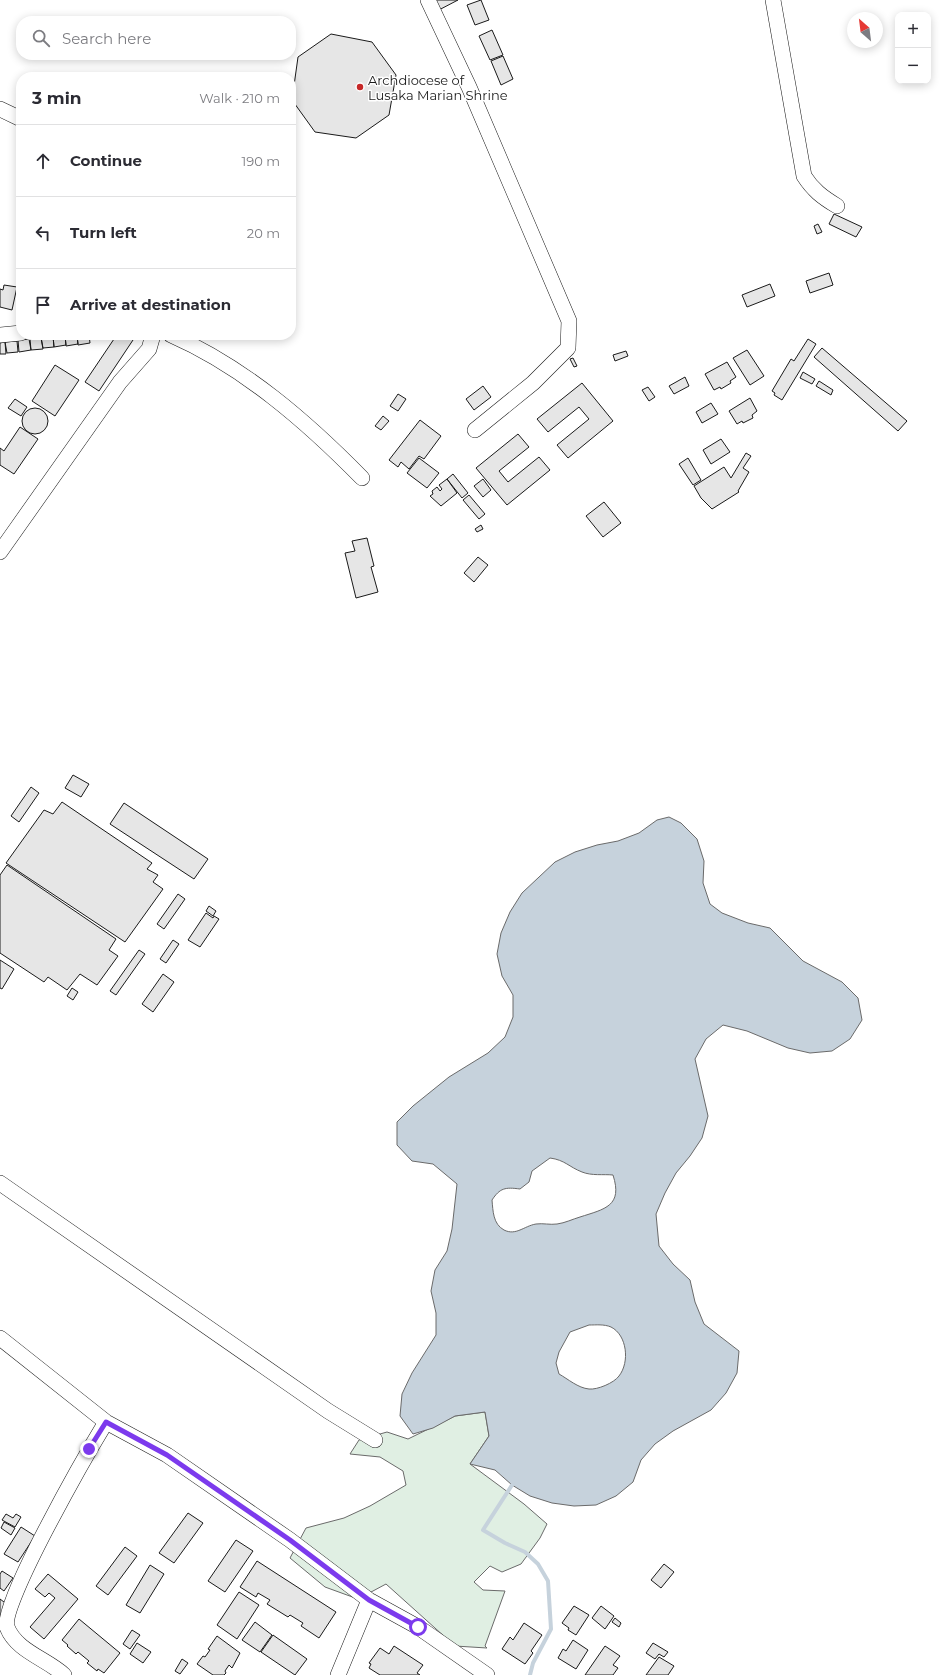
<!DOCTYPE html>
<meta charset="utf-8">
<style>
:root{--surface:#fff;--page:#f7f7f7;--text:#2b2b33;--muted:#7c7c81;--line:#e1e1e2}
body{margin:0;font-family:Montserrat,sans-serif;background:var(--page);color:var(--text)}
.controls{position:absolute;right:12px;top:12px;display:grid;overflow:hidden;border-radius:8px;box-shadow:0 2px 10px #0003}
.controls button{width:36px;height:36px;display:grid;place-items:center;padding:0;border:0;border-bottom:1px solid var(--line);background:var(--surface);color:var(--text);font:20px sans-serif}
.compass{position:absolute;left:847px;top:12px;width:36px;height:36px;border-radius:50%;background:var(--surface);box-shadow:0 2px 10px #0003;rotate:332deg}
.stop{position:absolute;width:12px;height:12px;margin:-9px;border:3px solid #7c3aed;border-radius:50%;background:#fff}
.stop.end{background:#7c3aed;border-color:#fff;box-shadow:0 1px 4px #0008}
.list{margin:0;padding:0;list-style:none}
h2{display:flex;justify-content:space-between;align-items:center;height:52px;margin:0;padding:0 16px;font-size:17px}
h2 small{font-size:13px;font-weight:400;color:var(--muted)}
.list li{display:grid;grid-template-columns:26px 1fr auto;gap:12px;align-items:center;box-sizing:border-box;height:72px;padding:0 16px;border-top:1px solid var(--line)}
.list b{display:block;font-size:15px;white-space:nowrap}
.list em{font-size:13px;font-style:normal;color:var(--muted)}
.icon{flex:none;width:22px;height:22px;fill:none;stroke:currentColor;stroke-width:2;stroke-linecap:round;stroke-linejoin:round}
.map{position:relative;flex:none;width:943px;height:1675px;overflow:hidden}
.search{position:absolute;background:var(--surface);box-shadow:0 2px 10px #0003;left:16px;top:16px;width:280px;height:44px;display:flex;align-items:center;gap:10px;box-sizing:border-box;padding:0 14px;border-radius:16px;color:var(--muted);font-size:15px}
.panel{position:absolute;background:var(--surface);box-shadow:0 2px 10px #0003;left:16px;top:72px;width:280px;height:268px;border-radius:16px}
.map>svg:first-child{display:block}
.green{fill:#e0efe3;stroke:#6a6a6a}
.water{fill:#c6d2dc;stroke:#6a6a6a;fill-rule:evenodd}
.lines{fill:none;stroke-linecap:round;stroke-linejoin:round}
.stream{stroke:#c6d2dc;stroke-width:4}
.building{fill:#e6e6e6;stroke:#1a1a1a}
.minor-casing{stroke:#1a1a1a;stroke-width:16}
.minor{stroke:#fff;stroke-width:15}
.route{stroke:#7c3aed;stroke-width:5}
.poi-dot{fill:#c62828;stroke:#fff;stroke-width:1.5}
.labels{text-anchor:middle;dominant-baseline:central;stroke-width:3;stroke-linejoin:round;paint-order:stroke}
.poi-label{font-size:13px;fill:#1a1a1a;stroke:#fff;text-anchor:start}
</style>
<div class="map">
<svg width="943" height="1675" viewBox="0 0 943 1675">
<rect width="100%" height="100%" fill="#fff"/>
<path class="green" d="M 485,1412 L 489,1436 L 470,1464 L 524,1504 L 547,1524 L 540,1538 L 521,1564 L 502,1572 L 490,1566 L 474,1582 L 483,1590 L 505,1591 L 485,1646 L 487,1648 L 455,1646 L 386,1584 L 358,1599 L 325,1587 L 290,1558 L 306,1528 L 344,1518 L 370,1506 L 406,1485 L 403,1471 L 380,1457 L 350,1454 L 359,1440 L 387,1432 L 408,1439 L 455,1416 Z"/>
<path class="water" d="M 669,817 L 681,823 L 697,839 L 704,861 L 703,883 L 710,904 L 722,913 L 748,923 L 770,928 L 803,961 L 842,982 L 858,998 L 862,1020 L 850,1039 L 832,1051 L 810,1053 L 788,1048 L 747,1031 L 723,1025 L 706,1039 L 695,1059 L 708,1116 L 702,1138 L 690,1156 L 676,1173 L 665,1193 L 656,1214 L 659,1246 L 673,1264 L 690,1280 L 695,1302 L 704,1324 L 739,1351 L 737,1373 L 726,1393 L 711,1410 L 673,1431 L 655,1444 L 641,1460 L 633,1482 L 616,1496 L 596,1505 L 574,1506 L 552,1503 L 530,1496 L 512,1485 L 495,1470 L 470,1464 L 489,1436 L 485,1412 L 455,1416 L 433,1428 L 413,1434 L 400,1416 L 402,1394 L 412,1373 L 436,1335 L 436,1313 L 431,1291 L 435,1270 L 447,1251 L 452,1229 L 457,1184 L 433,1164 L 412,1161 L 397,1145 L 397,1122 L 413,1106 L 449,1077 L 488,1053 L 505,1037 L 513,1017 L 513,995 L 502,976 L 497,954 L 501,933 L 510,912 L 522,893 L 555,862 L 575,852 L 597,845 L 618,841 L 639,833 L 657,820 ZM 550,1158 C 565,1160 569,1167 582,1172 C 592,1176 603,1174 613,1175 C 623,1206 605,1209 580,1217 C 573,1219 565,1223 557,1224 C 550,1225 543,1223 536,1224 C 524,1226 516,1236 504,1230 C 493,1224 493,1211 492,1200 C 500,1188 505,1187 520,1189 L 529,1182 L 532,1171 ZM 589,1325 C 596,1325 604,1324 611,1327 C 627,1335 630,1362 619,1376 C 614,1383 597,1390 589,1389 C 578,1388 568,1379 559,1374 L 556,1363 L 559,1352 L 570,1332 Z"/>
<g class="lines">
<path class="stream" d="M 512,1485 L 483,1530 L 505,1543 L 525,1552 L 538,1564 L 548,1581 L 551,1629 L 533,1663 L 530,1675"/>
</g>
<path class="building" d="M 429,0 L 458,0 L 435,12 Z
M 481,0 L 489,20 L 475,25 L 467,5 Z
M 492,30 L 503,55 L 490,60 L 479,36 Z
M 331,34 L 372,42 L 396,75 L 389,115 L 356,138 L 315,132 L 292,100 L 298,57 Z
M 503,56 L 513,79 L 501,85 L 491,61 Z
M 834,214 L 862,227 L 856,237 L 829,224 Z
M 818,224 L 822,232 L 817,234 L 814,226 Z
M 829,273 L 833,285 L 810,293 L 806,281 Z
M 770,284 L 775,296 L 747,307 L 742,295 Z
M 4,285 L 17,287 L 12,310 L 0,307 L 0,289 L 3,290 Z
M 65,335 L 66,345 L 54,347 L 53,336 Z
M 65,335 L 77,335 L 78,344 L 66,346 Z
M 77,335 L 89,335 L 90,343 L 78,345 Z
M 108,335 L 131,335 L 135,337 L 99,391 L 85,382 L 114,339 Z
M 53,336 L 54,347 L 43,348 L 41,337 Z
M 41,338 L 43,349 L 31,350 L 30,339 Z
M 29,339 L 31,350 L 19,352 L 18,340 Z
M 808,339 L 816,344 L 782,400 L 774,395 L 775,393 L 772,391 L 791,359 L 794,361 Z
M 17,341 L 18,352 L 7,353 L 5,342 Z
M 5,342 L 6,354 L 0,354 L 0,343 Z
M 822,348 L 907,421 L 898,431 L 814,357 Z
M 747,350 L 764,376 L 750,385 L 733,358 Z
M 626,351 L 628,356 L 615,361 L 613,355 Z
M 573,358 L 577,366 L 574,367 L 570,359 Z
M 727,362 L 736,377 L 730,381 L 731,383 L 721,389 L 720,387 L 714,390 L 705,374 Z
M 55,365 L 79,380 L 55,416 L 32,401 Z
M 803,372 L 815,379 L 812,384 L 800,378 Z
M 685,377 L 689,386 L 674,394 L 669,386 Z
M 819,381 L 833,390 L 831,395 L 816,386 Z
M 582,383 L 613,421 L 568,458 L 557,445 L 589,419 L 579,407 L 548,432 L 537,419 Z
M 483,386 L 491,397 L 474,410 L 466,399 Z
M 648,387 L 655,397 L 649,401 L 642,390 Z
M 398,394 L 406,399 L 398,411 L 390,406 Z
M 750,398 L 757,411 L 752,415 L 753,418 L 743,423 L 742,421 L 737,424 L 729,411 Z
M 15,399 L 27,407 L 21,416 L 8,408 Z
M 711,403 L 718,414 L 702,423 L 696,412 Z
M22 421a13 13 0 1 1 26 0a13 13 0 1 1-26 0Z
M 383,416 L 389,421 L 381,430 L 375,426 Z
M 420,420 L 441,436 L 424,459 L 419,456 L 409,469 L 401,462 L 398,467 L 389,460 Z
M 20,427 L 38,439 L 14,474 L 0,465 L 0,448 L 4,451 Z
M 518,434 L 529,447 L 499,471 L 508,482 L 539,457 L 550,470 L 507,505 L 476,468 Z
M 721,439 L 730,452 L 711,464 L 703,450 Z
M 746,453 L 751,456 L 743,468 L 749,472 L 738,491 L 739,492 L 712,509 L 701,498 L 694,486 L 724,467 L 731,478 Z
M 419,458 L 439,473 L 427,488 L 407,473 Z
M 688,458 L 701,480 L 693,485 L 679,464 Z
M 453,474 L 468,493 L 462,498 L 447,479 Z
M 447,479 L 457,493 L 441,506 L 430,496 L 433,494 L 432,491 L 437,487 L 440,491 L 442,489 L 439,485 Z
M 483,479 L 491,490 L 483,497 L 474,486 Z
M 469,495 L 485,514 L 479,519 L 463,500 Z
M 604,502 L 621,523 L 603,537 L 586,516 Z
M 481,525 L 483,529 L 477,532 L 475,529 Z
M 367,538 L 374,566 L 371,567 L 378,592 L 356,598 L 345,553 L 355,551 L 352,541 Z
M 478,557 L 488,565 L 474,582 L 464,573 Z
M 73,775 L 89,784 L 81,797 L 65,788 Z
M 31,787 L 39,793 L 19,822 L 11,816 Z
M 62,802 L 152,863 L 147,869 L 158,875 L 153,882 L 163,889 L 125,942 L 6,863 L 44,810 L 53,814 Z
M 124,803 L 208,859 L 194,879 L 110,824 Z
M 7,865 L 116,939 L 109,950 L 118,956 L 97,985 L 80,974 L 67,990 L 48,977 L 44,982 L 0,953 L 0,875 Z
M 178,894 L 185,899 L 164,929 L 157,924 Z
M 209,906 L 216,911 L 213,916 L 206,911 Z
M 206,913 L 213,918 L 214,916 L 219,919 L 200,947 L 188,940 Z
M 173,940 L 179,944 L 166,963 L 160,959 Z
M 139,950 L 145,954 L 116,995 L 110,991 Z
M 0,960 L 14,969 L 2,989 L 0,988 Z
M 163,974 L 174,982 L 153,1012 L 142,1004 Z
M 72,988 L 78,992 L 73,1000 L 67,996 Z
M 188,1513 L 203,1523 L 174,1563 L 159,1553 Z
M 6,1514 L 13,1518 L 16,1514 L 21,1517 L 15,1527 L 2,1520 Z
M 4,1522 L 15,1528 L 11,1535 L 1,1528 Z
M 21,1527 L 35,1536 L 18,1562 L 4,1554 Z
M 236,1540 L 253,1551 L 225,1592 L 208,1581 Z
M 125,1547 L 137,1556 L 108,1595 L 96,1586 Z
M 257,1561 L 336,1612 L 319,1638 L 301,1626 L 303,1623 L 290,1615 L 288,1617 L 267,1604 L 270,1600 L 258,1593 L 256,1597 L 240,1587 Z
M 664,1564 L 674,1572 L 661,1588 L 651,1580 Z
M 150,1565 L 164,1574 L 140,1613 L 126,1605 Z
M 2,1571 L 13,1578 L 4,1591 L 0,1588 L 0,1574 Z
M 48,1574 L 78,1599 L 44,1639 L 30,1627 L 55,1598 L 49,1593 L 45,1597 L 35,1589 Z
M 239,1592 L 259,1605 L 237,1639 L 217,1625 Z
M 0,1599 L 8,1605 L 0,1616 Z
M 574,1606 L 589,1615 L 576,1635 L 568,1630 L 569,1628 L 562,1623 Z
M 601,1606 L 614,1616 L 605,1629 L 592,1618 Z
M 615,1618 L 621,1623 L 619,1627 L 612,1622 Z
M 79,1619 L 120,1653 L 104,1673 L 98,1669 L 97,1671 L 87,1663 L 89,1661 L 78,1652 L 76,1654 L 67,1646 L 68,1645 L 62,1640 Z
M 255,1622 L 272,1635 L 260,1652 L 242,1640 Z
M 524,1623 L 542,1635 L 531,1651 L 533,1653 L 525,1664 L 502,1649 L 510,1637 L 513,1640 Z
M 132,1630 L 140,1635 L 130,1649 L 123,1644 Z
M 273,1635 L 307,1659 L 295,1675 L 261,1652 Z
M 217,1636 L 240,1653 L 232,1668 L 229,1665 L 225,1671 L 226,1673 L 224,1675 L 213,1675 L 197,1664 L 203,1656 L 205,1657 L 210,1650 L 208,1649 Z
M 573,1640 L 588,1650 L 576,1669 L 558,1658 L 563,1649 L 566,1651 Z
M 137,1643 L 151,1652 L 143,1663 L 130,1654 Z
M 653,1643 L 668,1652 L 664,1657 L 659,1654 L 655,1659 L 646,1653 Z
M 394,1646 L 423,1665 L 417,1673 L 420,1675 L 380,1675 L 369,1668 L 371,1664 L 369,1663 L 380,1648 L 389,1654 Z
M 605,1646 L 620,1656 L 613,1665 L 618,1668 L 613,1675 L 585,1675 Z
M 659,1657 L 674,1666 L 668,1675 L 646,1675 Z
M 182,1659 L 188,1663 L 180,1674 L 175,1671 Z"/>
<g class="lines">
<g class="minor-casing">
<path id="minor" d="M 428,0 L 469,87 L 569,321 L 568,348 L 533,383 L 475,430
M 773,0 L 804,176 C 813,190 822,197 837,206
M 0,109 L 21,119
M 0,335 L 21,333
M 171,335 C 244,367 307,422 362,478
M 0,552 L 120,382 L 149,349 L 153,335
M 0,1183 L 328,1411 L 375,1440
M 0,1338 L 106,1422 L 167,1455 L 290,1540 L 369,1600 L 418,1627 L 487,1675
M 64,1675 C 47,1659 16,1651 7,1627 C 0,1604 89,1450 106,1422
M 338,1675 L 369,1600"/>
</g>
<use href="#minor" class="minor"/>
</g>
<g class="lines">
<path class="route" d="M 89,1449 L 106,1422 L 167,1455 L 290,1540 L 369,1600 L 418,1627"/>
</g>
<circle class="poi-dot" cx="360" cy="87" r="4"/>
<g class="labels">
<g class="poi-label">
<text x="368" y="80">Archdiocese of<tspan x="368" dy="15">Lusaka Marian Shrine</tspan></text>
</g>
</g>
</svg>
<div class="controls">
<button>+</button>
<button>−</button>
</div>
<svg class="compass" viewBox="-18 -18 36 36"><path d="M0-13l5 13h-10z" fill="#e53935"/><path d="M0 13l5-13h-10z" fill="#7c7c81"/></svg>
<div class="stop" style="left:418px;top:1627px"></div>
<div class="stop end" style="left:89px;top:1449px"></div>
<div class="search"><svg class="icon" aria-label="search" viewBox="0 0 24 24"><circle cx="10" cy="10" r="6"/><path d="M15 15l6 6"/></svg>Search here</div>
<section class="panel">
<h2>3 min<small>Walk · 210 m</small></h2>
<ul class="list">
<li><svg class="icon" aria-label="ahead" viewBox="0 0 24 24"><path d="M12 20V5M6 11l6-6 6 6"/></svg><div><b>Continue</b></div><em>190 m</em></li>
<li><svg class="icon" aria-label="left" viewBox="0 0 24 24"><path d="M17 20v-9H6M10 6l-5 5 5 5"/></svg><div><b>Turn left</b></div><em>20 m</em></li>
<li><svg class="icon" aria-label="arrive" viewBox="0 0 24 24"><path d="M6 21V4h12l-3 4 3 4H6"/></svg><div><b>Arrive at destination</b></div></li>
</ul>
</section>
</div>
